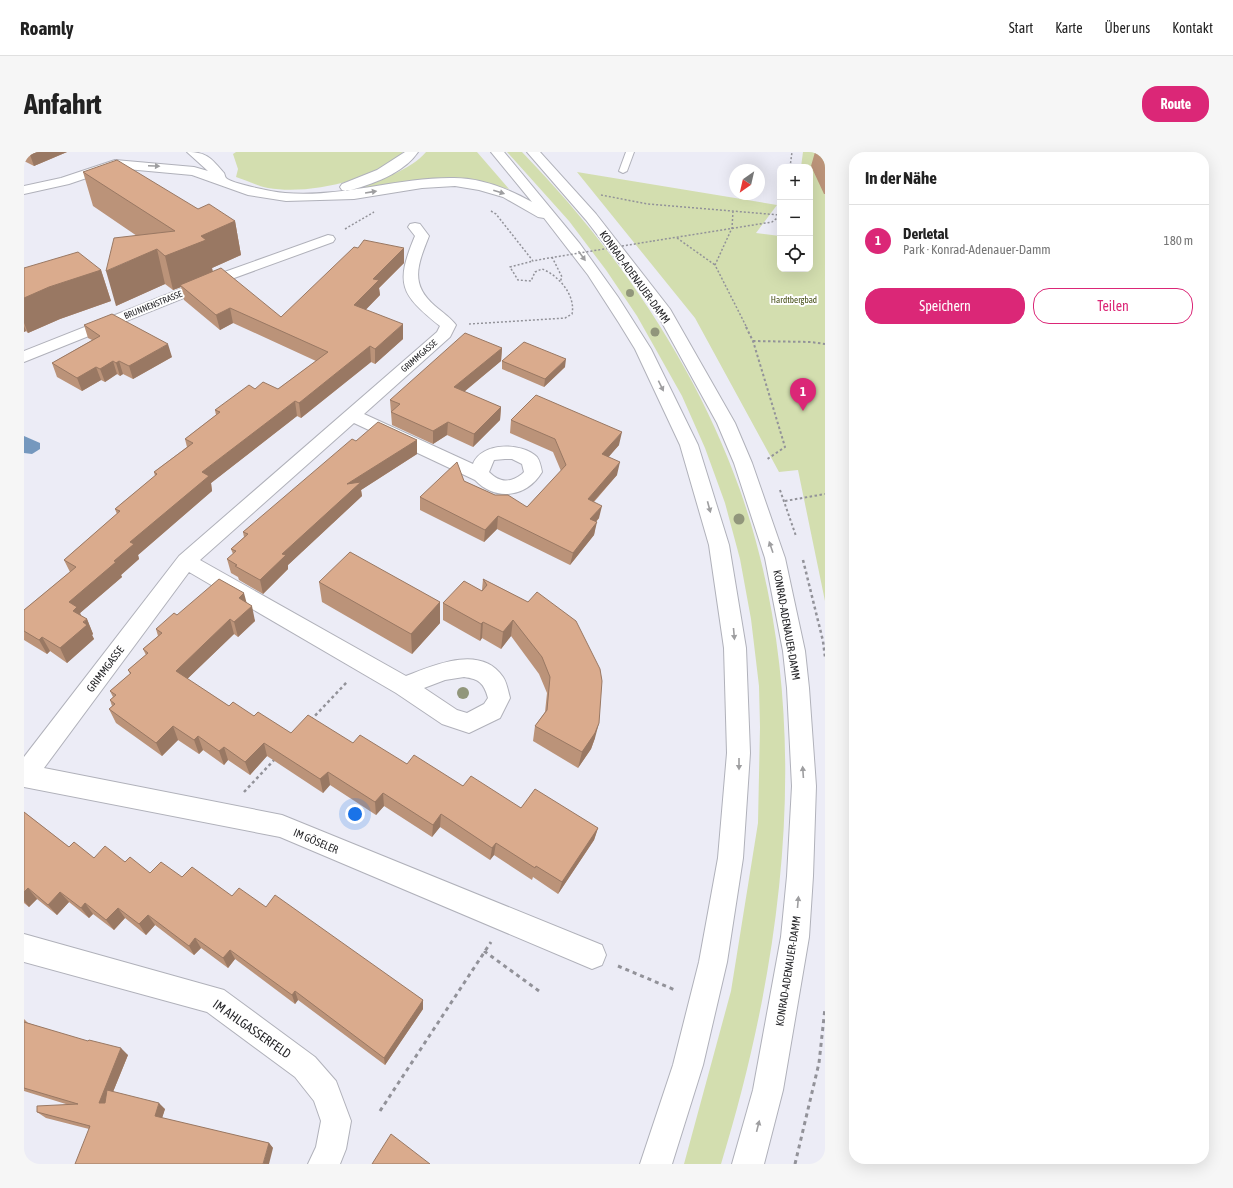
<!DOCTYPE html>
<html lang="de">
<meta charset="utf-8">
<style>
:root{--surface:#fff;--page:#f6f6f6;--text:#222;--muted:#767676;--line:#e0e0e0;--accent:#db2777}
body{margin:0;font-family:"Asap Condensed",sans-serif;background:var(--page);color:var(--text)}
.controls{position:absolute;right:12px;top:12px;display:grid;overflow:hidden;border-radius:8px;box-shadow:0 4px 16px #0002}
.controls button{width:36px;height:36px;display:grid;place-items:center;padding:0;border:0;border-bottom:1px solid var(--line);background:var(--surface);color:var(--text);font:20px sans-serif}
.compass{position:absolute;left:705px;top:12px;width:36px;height:36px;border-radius:50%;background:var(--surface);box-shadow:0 4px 16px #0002;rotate:214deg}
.you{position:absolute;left:331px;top:662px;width:14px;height:14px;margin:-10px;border:3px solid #fff;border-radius:50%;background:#1a73e8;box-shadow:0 0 0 6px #1a73e833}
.badge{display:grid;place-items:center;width:26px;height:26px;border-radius:50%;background:var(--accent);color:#fff;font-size:13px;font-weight:700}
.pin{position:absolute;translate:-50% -33px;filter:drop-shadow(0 1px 2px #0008)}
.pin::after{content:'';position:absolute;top:21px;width:14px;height:12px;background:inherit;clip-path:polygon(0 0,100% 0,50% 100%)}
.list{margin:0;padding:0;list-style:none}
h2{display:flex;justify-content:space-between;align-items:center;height:52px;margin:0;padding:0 16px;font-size:17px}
h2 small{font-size:13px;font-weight:400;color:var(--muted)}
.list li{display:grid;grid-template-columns:26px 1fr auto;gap:12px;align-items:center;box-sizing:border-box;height:72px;padding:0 16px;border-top:1px solid var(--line)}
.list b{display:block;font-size:15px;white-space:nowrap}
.list p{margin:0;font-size:13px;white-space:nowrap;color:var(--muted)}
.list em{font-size:13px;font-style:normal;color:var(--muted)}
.actions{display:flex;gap:8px;padding:12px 16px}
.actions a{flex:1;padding:9px 0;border:1px solid var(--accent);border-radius:16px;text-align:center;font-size:14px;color:var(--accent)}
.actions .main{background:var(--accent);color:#fff}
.icon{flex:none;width:22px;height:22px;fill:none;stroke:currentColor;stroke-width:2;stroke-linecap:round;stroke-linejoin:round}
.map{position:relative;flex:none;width:801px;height:1012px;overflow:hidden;border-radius:16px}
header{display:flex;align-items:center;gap:24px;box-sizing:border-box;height:56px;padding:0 20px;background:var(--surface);border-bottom:1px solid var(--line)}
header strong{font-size:19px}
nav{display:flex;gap:22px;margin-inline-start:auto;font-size:14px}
.intro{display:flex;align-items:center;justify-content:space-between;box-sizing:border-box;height:96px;padding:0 24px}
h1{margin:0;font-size:28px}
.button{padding:10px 18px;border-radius:16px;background:var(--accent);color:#fff;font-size:14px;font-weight:700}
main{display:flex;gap:24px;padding:0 24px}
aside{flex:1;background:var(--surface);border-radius:16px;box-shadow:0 4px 16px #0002}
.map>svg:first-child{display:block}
.green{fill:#d3deaf}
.water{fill:#7598be}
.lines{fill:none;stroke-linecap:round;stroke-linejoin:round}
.lane-casing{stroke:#b0b1ba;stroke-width:2}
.street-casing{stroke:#b0b1ba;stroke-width:2}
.secondary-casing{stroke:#b0b1ba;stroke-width:2}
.path-far3{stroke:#929299;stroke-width:1.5;stroke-dasharray:2 2;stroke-linecap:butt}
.path-far2{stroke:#929299;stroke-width:2;stroke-dasharray:2.5 2.5;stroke-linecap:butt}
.path-far1{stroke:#929299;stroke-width:2.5;stroke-dasharray:3 3;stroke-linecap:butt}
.path{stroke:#929299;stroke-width:3;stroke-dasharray:4 4;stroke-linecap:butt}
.lane{fill:#fff;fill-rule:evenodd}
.street{fill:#fff;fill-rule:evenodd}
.secondary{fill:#fff;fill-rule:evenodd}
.path-bridge{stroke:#929299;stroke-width:1.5;stroke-dasharray:2 2;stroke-linecap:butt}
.tree{fill:#91967b}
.wall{fill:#bb9379}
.shaded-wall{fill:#997863}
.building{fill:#daab8d;stroke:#997863}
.oneway{fill:#9e9ea0}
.labels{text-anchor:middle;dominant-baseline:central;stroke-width:4;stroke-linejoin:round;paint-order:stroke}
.far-park-label{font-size:9px;fill:#464f17;stroke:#fff}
.far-street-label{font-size:9px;fill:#28282b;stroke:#fff}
.street-label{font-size:11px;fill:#28282b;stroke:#fff}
.near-street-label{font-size:13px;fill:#28282b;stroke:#fff}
</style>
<header>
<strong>Roamly</strong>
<nav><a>Start</a><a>Karte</a><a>Über uns</a><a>Kontakt</a></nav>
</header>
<div class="intro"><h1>Anfahrt</h1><a class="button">Route</a></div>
<main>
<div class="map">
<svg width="801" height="1012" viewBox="0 0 801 1012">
<rect width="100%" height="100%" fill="#ececf6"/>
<path class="green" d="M 212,0 L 379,0 C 349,29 284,43 244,36 C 233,34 222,28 212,25 L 214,17 L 209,2 Z
M 402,0 L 453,0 L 485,37 L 452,30 L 332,37 C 353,29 387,18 402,0 Z
M 483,0 L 498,0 C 592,97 671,211 716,338 C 792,555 763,796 697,1012 L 660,1012 L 707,839 L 734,671 L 736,575 L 735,534 L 727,467 L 716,407 L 701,351 L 681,296 L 658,244 L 613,164 L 582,118 L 545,69 Z
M 779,0 L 801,0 L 801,449 L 774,318 L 755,320 L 671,166 L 553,20 L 753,53 L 732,81 L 756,84 L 756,117 L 786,117 L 786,15 L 777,15 Z"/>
<path class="water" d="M 0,284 L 16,291 L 16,297 L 8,302 L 0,301 Z"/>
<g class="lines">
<g class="lane-casing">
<path id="lane" d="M 602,0 L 610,0 L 603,19 L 599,21 L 595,19 Z"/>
</g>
<g class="street-casing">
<path id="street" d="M 391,71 L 396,72 L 405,84 C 394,112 385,132 411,154 C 418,160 427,166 432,173 L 426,185 L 340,262 L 449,312 C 457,290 498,290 513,305 C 516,309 517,315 518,320 C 503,345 472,350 451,328 L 330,271 L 176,408 L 382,524 C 410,513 457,492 479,525 C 483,531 484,539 486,546 L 476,566 L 445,581 L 418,572 L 372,541 L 165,420 L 20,616 L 258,663 L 578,793 L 582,803 L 578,813 L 568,817 L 256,685 L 0,635 L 0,605 L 155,404 L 413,180 L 416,174 C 376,142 371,132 391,84 L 384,75 L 386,72 ZM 481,307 L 488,307 L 498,312 L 500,320 L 498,322 C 486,331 476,331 465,320 L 470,308 ZM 440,525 C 455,527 460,531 464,546 L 460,552 L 443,561 L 433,558 L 400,536 L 421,528 Z
M 304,83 L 309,84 L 311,87 L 309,90 L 202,129 L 0,210 L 0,199 L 192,123 Z
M 0,782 L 200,838 L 291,905 L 312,929 L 327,969 L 322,997 L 316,1012 L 284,1012 L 292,995 L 297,969 L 290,949 L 271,925 L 183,860 L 0,810 Z"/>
</g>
<g class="secondary-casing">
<path id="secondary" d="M 163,0 C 183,0 187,6 200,21 C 201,23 201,25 202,26 C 208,32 251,40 261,41 C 318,46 373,25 430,26 C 457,26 485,37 508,50 L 467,0 L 480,0 L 556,92 L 594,145 L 627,197 L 674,293 L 705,393 L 722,496 L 726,601 L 719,706 L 703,810 L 679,913 L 648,1012 L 616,1012 L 649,913 L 675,810 L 694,706 L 703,601 L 700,496 L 685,393 L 656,293 L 611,197 L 595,171 L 564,123 L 520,66 L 514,65 L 479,45 L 455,38 L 431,34 L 398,36 L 330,47 L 262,49 L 224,43 L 168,23 L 92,16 L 45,32 L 0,42 L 0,34 L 37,26 L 91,8 L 170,15 L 184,19 Z
M 381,0 L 394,0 C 380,21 347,33 323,39 L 318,38 L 316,35 L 318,32 L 353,18 Z
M 503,0 L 516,0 L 572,62 L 646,157 L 711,271 L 728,311 L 761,406 L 781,499 L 785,536 L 792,634 L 789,724 L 785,785 L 759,938 L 740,1012 L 708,1012 L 729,938 L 757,785 L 763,724 L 768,634 L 763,536 L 759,499 L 741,406 L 710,311 L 693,271 L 631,158 L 562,68 Z"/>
</g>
<path class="path-far3" d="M 766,15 L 768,0
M 577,43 L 624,52 L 756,63
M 467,59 L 472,62 L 509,109 L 519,107
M 709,59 L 708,76 L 691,113 L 723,176
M 321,77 L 350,60
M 653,86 L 691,113
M 629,89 L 748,70 L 756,64
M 528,105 L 538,125 L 536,130
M 445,172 L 541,166 L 548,162 C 552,143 534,123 518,117 L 511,120 L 507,129 L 494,128 L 486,115 L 509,109"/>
<path class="path-far2" d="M 722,175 L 729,189 L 761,295 L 742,308
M 729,189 L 787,190 L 801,192
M 756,338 L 772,384
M 761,349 L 801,342"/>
<path class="path-far1" d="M 779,408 L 799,489 L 801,505
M 287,568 L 323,530
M 220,640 L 251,607"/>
<path class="path" d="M 460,799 L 515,839
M 594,814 L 651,838
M 356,959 L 467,790
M 771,1012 L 795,911 L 801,856"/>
<use href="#lane" class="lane"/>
<use href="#street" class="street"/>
<use href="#secondary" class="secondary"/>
<path class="path-bridge" d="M 519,107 L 629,89"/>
</g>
<g class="tree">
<circle cx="606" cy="141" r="4"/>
<circle cx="631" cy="180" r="4.5"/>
<circle cx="715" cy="367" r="5.5"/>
<circle cx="439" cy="541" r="6"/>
</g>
<path class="wall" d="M 0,0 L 43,0 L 10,14 L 0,9 Z
M 791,0 L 801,0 L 801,42 L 800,42 L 787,14 Z
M 59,20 L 211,69 L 217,103 L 188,116 L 189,120 L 257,165 L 334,96 L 380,96 L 380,111 L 355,136 L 356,143 L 341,158 L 379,187 L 351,212 L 347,210 L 277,266 L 273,264 L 187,331 L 188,339 L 114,403 L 115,407 L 97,423 L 98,425 L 56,461 L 57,464 L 63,467 L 69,482 L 68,483 L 70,487 L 43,511 L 26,499 L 23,502 L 0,488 L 0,458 L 46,420 L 40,408 L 93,362 L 91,357 L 131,324 L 130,320 L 163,295 L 161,287 L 192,263 L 191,258 L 231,237 L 254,237 L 292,209 L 209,171 L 196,178 L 160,148 L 157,135 L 149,138 L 141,132 L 92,154 L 113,84 L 69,54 Z
M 0,116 L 77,118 L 87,149 L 36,167 L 4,181 L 2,179 L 0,180 Z
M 60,173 L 148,205 L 109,227 L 99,222 L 96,224 L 93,222 L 81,230 L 77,228 L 58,239 L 33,225 L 28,211 L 68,188 L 64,186 Z
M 478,196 L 477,209 L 440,240 L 477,255 L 476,268 L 449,295 L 423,283 L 409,292 L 368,273 L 366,248 Z
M 478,209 L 541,215 L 520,235 L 478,217 Z
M 487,268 L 595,293 L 584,305 L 593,323 L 570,350 L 575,366 L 572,370 L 570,383 L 546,413 L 473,377 L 460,390 L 396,358 L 396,345 L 440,329 L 471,343 L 503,355 L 537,319 L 529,300 L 486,281 Z
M 393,288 L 393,302 L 337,338 L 338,344 L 264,413 L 264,417 L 239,442 L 215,428 L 214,425 L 207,421 L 203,407 L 209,402 L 207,397 L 220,385 L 219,380 L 332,289 Z
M 459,427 L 504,450 L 571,586 L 567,597 L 554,616 L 509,589 L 511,574 L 521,560 L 523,541 L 515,522 L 487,484 L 477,497 L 458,486 L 456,489 L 419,468 L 419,451 L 458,438 Z
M 295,430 L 416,450 L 416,471 L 388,502 L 298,450 Z
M 223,451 L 231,469 L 214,485 L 210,482 L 163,527 L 205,554 L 230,564 L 267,581 L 329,591 L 497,656 L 574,676 L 570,688 L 534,742 L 509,725 L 508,728 L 470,703 L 466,708 L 416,675 L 408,685 L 360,654 L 352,663 L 306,633 L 299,641 L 243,604 L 226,623 L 204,608 L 200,613 L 179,598 L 175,602 L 154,588 L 138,604 L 92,571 L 85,557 L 88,554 L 86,548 L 89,545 L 86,539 L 106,522 L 104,518 L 122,503 L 119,497 L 134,484 L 132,477 L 153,463 Z
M 0,660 L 45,695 L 70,706 L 101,710 L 126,721 L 158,725 L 208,744 L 242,755 L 399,848 L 399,857 L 361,913 L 274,848 L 271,852 L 211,807 L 204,816 L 177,796 L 170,803 L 131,773 L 122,783 L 101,766 L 90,778 L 69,762 L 65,766 L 45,750 L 33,763 L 13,747 L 5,755 L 0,751 Z
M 0,867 L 4,871 L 104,903 L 89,940 L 141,957 L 138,966 L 245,991 L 249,996 L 65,977 L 22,966 L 13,960 L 45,953 L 0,939 Z"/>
<path class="shaded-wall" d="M 5,0 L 43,0 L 10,14 Z
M 211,69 L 217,103 L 188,116 L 189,122 L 156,133 L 157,135 L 149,138 L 141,104 L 177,84 Z
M 380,96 L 380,111 L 355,136 L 356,143 L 331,169 L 330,153 L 349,127 Z
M 133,97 L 141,132 L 92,154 L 82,119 Z
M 77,118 L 87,149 L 36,167 L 4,181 L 0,171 L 0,146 L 25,135 Z
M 206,156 L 209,171 L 196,178 L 192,163 Z
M 379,172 L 379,187 L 351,212 L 351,197 Z
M 0,174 L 2,179 L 0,180 Z
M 144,192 L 148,205 L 109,227 L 105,214 Z
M 346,194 L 347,210 L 277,266 L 275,251 Z
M 478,196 L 477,209 L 430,248 L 430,235 Z
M 542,207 L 541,215 L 520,235 L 521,227 Z
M 89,209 L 93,222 L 81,230 L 76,217 Z
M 95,209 L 99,222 L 96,224 L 92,211 Z
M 72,215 L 77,228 L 58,239 L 53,226 Z
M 271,249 L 273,264 L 187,331 L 188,339 L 114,403 L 115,407 L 97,423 L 98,425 L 56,461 L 60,470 L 56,473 L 45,450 L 90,409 L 106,390 L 178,320 Z
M 477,255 L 476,268 L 449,295 L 450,282 Z
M 424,270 L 423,283 L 409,292 L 409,279 Z
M 598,280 L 595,293 L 576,315 L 578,302 Z
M 393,288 L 393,302 L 337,338 L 338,344 L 264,413 L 264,417 L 239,442 L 236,428 L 258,402 L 323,332 Z
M 596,310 L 593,323 L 561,359 L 564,347 Z
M 578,354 L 575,366 L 563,379 L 566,367 Z
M 474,364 L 473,377 L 460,390 L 461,378 Z
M 573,370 L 570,383 L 546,413 L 549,401 Z
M 220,441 L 224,456 L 215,446 Z
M 416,450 L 416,471 L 388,502 L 387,482 Z
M 228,454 L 231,469 L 214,485 L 210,470 Z
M 63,467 L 69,482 L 68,483 L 70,487 L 43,511 L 36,496 Z
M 206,467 L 210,482 L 157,533 L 152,519 Z
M 489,468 L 487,484 L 477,497 L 479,480 Z
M 459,470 L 458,486 L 456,489 L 457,472 Z
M 18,485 L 26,499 L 23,502 L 15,488 Z
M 575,571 L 571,586 L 567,597 L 554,616 L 558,600 Z
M 149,574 L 154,588 L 138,604 L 132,591 Z
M 174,584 L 179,598 L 175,602 L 170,588 Z
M 240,591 L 243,604 L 226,623 L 221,610 Z
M 200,595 L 204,608 L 200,613 L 195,599 Z
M 304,620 L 306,633 L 299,641 L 296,627 Z
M 359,641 L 360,654 L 352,663 L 351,650 Z
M 417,662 L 416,675 L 408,685 L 409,673 Z
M 574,676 L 570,688 L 534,742 L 538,730 Z
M 472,691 L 470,703 L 466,708 L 468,696 Z
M 4,736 L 13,747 L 5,755 L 0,749 L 0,740 Z
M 36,740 L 45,750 L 33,763 L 24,753 Z
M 61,751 L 69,762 L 65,766 L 57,756 Z
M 94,756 L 101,766 L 90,778 L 82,768 Z
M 124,763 L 131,773 L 122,783 L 115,772 Z
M 171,786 L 177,796 L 170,803 L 165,794 Z
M 206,798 L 211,807 L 204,816 L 199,806 Z
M 271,839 L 274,848 L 271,852 L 268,843 Z
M 399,848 L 399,857 L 361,913 L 360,906 Z
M 97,896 L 104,903 L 82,957 L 75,951 Z
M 135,951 L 141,957 L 137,969 L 131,964 Z
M 245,991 L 249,996 L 245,1012 L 239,1012 Z"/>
<path class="building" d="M 93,8 L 174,57 L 185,52 L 211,69 L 177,84 L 182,88 L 141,104 L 133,97 L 82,119 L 90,86 L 151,79 L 59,20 Z
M 340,88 L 380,96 L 349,127 L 355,128 L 330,153 L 379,172 L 351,197 L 346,194 L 275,251 L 271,249 L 178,320 L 185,324 L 106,390 L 110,392 L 90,409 L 92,410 L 45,450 L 53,455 L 49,459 L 63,467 L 59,470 L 63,473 L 36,496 L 18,485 L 15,488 L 0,479 L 0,458 L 52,415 L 40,408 L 96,359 L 91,357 L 133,322 L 130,320 L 169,291 L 161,287 L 196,260 L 191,258 L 225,233 L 231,237 L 239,230 L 254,237 L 304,200 L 206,156 L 192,163 L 156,133 L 197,116 L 257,165 L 330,95 L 334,96 Z
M 54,100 L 77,118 L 25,135 L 0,146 L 0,116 Z
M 88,162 L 144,192 L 105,214 L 95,209 L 92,211 L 89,209 L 76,217 L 72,215 L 53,226 L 28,211 L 76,184 L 60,173 Z
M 441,181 L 478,196 L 430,235 L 477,255 L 450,282 L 424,270 L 409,279 L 367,260 L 376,252 L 366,248 Z
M 500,190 L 542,207 L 521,227 L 478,209 Z
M 512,243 L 598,280 L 578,302 L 596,310 L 564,347 L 578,354 L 566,367 L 573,370 L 549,401 L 474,364 L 461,378 L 396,345 L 433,310 L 440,329 L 471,343 L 484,343 L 503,355 L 542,313 L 531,287 L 487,268 Z
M 354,270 L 393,288 L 323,332 L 337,330 L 258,402 L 262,403 L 236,428 L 211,414 L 213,413 L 203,407 L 212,399 L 207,397 L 224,382 L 219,380 L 328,287 L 332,289 Z
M 326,400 L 416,450 L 387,482 L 295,430 Z
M 195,427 L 220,441 L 215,446 L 228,454 L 210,470 L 206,467 L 152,519 L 205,554 L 209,550 L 230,564 L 234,560 L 267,581 L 284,563 L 329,591 L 336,583 L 383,612 L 390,603 L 439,634 L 447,624 L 497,656 L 511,637 L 574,676 L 538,730 L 512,714 L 511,716 L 472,691 L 468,696 L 417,662 L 409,673 L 359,641 L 351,650 L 304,620 L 296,627 L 240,591 L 221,610 L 200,595 L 195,599 L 174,584 L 170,588 L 149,574 L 132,591 L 85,557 L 91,552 L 86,548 L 92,543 L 86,539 L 107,521 L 104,518 L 124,501 L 119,497 L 138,481 L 132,477 L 150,461 L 153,463 Z
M 459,427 L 504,450 L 513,440 L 552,469 L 576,517 L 578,529 L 575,571 L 571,581 L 558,600 L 511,574 L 523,558 L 526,525 L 518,505 L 489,468 L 479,480 L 459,470 L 457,472 L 419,451 L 440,429 L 458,439 L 463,433 Z
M 0,660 L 45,695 L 50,690 L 70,706 L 81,694 L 101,710 L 106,705 L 126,721 L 137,710 L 158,725 L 168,715 L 208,744 L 215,736 L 242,755 L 251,743 L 399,848 L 360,906 L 271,839 L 268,843 L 206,798 L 199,806 L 171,786 L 165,794 L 124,763 L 115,772 L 94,756 L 82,768 L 61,751 L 57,756 L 36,740 L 24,753 L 4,736 L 0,740 Z
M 0,870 L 64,889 L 65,888 L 97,896 L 75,951 L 81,951 L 83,938 L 135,951 L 131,964 L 245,991 L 239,1012 L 51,1012 L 66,974 L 13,960 L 13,954 L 54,952 L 0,936 Z
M 367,982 L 406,1012 L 348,1012 Z"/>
<defs><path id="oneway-solid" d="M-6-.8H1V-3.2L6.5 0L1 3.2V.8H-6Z"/></defs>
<g class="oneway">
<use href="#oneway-solid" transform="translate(130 14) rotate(3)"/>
<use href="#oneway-solid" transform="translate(347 40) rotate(-9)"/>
<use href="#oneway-solid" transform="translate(475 40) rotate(17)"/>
<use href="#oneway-solid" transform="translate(558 104) rotate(54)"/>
<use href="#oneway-solid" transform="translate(637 234) rotate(64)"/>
<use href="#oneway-solid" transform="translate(685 355) rotate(75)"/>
<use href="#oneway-solid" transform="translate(747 395) rotate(-109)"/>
<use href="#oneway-solid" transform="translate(710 482) rotate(85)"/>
<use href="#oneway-solid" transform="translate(715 612) rotate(90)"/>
<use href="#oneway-solid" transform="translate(779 620) rotate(-94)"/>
<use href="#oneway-solid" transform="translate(774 750) rotate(-85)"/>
<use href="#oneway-solid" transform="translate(734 974) rotate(-76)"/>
</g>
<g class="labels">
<g class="far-park-label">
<text x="770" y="148">Hardtbergbad</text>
</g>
<g class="far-street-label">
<text transform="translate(129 153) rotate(-22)">BRUNNENSTRASSE</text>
<text transform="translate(395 204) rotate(-41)">GRIMMGASSE</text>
</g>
<g class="street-label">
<text transform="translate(611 125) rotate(54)">KONRAD-ADENAUER-DAMM</text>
<text transform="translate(763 473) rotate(80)">KONRAD-ADENAUER-DAMM</text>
<text transform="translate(81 517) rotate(-53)">GRIMMGASSE</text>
<text transform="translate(292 689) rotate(23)">IM GÖSELER</text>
<text transform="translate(764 819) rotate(-81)">KONRAD-ADENAUER-DAMM</text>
</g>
<g class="near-street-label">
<text transform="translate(228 877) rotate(35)">IM AHLGASSERFELD</text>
</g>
</g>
</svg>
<div class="controls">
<button>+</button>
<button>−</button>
<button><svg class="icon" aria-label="locate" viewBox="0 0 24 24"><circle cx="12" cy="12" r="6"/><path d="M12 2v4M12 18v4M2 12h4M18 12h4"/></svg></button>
</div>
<svg class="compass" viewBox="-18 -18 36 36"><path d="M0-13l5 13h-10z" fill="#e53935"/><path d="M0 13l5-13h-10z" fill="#767676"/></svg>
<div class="you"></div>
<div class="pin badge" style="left:779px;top:259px">1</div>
</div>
<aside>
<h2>In der Nähe<small></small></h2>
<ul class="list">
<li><span class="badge">1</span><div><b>Derletal</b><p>Park · Konrad-Adenauer-Damm</p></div><em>180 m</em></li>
</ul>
<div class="actions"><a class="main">Speichern</a><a>Teilen</a></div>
</aside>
</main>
